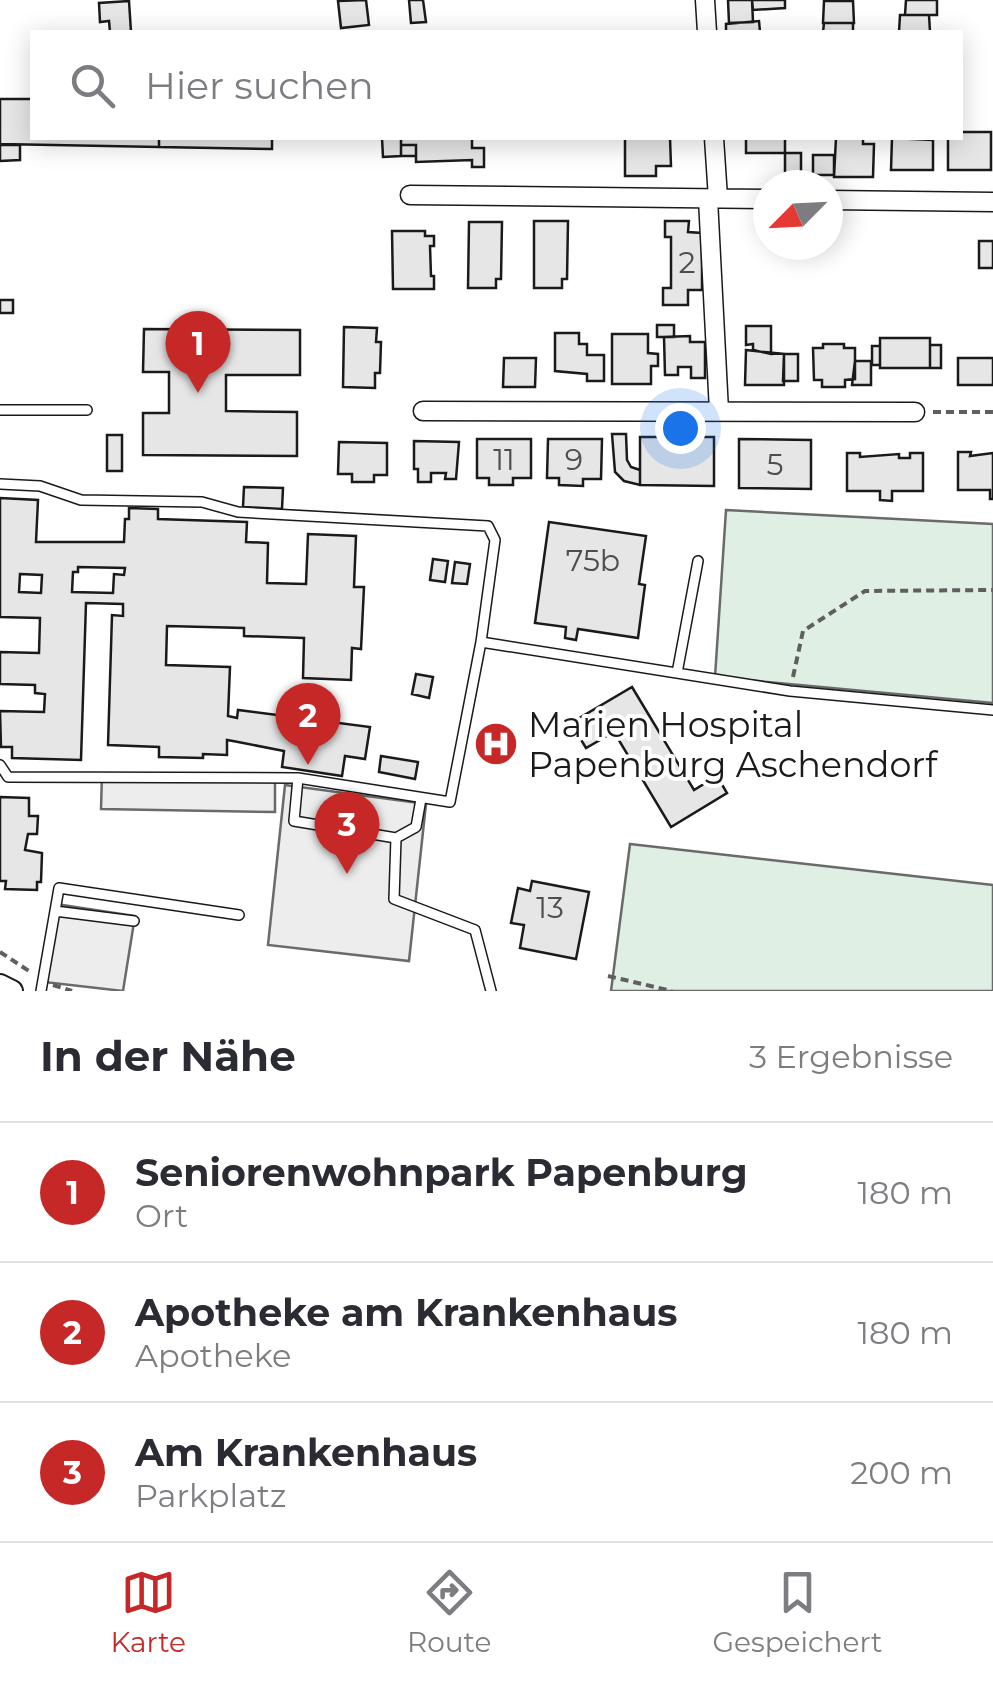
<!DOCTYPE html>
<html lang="de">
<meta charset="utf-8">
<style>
:root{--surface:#fff;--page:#f2f2f3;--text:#2b2b33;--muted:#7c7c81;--line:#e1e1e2;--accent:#c62828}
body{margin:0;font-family:Montserrat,sans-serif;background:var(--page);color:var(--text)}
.compass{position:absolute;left:753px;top:170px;width:90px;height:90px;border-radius:50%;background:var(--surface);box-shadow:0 5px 25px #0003;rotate:246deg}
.you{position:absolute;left:680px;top:428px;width:35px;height:35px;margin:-25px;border:8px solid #fff;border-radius:50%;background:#1a73e8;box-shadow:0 0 0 15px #1a73e833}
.badge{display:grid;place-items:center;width:65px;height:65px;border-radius:50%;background:var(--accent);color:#fff;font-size:32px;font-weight:700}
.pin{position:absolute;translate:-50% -82px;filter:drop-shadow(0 2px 5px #0008)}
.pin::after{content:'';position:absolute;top:52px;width:35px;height:30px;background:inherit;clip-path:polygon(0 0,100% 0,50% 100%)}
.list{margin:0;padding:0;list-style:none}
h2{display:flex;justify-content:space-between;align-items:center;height:130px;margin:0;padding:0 40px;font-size:42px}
h2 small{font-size:32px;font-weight:400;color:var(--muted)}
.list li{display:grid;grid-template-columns:65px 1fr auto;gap:30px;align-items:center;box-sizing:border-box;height:140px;padding:0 40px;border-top:2px solid var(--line)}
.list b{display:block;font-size:38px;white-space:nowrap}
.list p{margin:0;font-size:32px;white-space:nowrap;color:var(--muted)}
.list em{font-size:32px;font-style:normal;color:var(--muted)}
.icon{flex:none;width:55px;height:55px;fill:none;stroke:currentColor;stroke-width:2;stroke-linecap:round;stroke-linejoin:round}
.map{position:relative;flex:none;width:993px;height:991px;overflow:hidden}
.search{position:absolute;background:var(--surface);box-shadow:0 5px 25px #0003;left:30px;right:30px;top:30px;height:110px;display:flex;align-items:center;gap:25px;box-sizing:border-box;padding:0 35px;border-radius:0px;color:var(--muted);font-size:38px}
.sheet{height:550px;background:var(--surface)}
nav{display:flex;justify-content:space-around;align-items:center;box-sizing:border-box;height:140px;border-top:2px solid var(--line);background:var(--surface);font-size:28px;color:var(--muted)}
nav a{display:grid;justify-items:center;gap:5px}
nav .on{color:var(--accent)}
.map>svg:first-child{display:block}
.green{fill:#e0efe3;stroke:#6a6a6a;stroke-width:2.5}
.parking{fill:#ededed;stroke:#6a6a6a;stroke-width:2.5}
.building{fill:#e6e6e6;stroke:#1a1a1a;stroke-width:2.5;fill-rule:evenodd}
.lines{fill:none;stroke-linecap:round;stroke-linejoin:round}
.service-casing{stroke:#1a1a1a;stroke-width:12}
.minor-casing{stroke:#1a1a1a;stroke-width:21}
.tertiary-casing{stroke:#1a1a1a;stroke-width:24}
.path{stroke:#5f5f5f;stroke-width:4;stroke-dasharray:8 5;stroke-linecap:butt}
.service{stroke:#fff;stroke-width:9}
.minor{stroke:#fff;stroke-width:18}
.tertiary{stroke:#fff;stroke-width:20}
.labels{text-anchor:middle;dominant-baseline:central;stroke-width:8;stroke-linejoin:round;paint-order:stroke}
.number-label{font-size:30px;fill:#4d4d4d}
.poi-label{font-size:35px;fill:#1a1a1a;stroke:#fff;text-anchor:start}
</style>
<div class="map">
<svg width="993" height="991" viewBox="0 0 993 991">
<rect width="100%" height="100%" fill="#fff"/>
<path class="green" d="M 726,510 L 993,524 L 993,703 L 715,677 Z
M 630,844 L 993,885 L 993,991 L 611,991 Z"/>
<path class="parking" d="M 102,774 L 275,776 L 275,812 L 101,809 Z
M 285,785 L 426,804 L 409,961 L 268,945 Z
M 56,904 L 135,916 L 123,991 L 44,982 Z"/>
<path class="building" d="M 366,0 L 369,25 L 341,28 L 338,1 Z
M 409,0 L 423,0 L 426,22 L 411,23 Z
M 728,0 L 752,0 L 753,22 L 729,23 Z
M 752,0 L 785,0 L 785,8 L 753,10 Z
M 906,0 L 937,0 L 937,15 L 905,15 Z
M 129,1 L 131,32 L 110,32 L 109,21 L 100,22 L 99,3 Z
M 824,1 L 853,1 L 854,23 L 823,23 Z
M 900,15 L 929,15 L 930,32 L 899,32 Z
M 759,21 L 760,32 L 726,32 L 726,24 Z
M 824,23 L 853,23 L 853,32 L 823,32 Z
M 0,99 L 32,99 L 32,138 L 159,138 L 159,147 L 0,144 Z
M 960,132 L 991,132 L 991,170 L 948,170 L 948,138 L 960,138 Z
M 159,138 L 272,138 L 272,149 L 159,147 Z
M 382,138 L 401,138 L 401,156 L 383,157 Z
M 401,138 L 472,138 L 472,148 L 484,148 L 484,167 L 472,167 L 472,160 L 416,162 L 416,145 L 401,145 Z
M 625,138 L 670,138 L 671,166 L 656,166 L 656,176 L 625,176 Z
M 746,138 L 785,138 L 785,153 L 746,153 Z
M 836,138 L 863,138 L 863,144 L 874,144 L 873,177 L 834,177 Z
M 892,138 L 933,140 L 933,170 L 891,170 Z
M 0,145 L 20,145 L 20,160 L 0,161 Z
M 401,145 L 416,145 L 416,156 L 401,156 Z
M 785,153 L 801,153 L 801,174 L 785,174 Z
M 813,155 L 834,155 L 834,175 L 813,175 Z
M 534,221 L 568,221 L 567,279 L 562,279 L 562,288 L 534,288 Z
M 665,221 L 689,221 L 688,232 L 702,233 L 702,290 L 688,290 L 688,305 L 663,305 L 663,288 L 671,288 L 671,237 L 665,237 Z
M 469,222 L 502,222 L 501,279 L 496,279 L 496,288 L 468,288 Z
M 392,231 L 425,231 L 425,236 L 434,236 L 434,246 L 430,246 L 431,276 L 434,276 L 434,289 L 393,289 Z
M 979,241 L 993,241 L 993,268 L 979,268 Z
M 0,300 L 13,300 L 13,313 L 0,313 Z
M 657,325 L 674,325 L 674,337 L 657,337 Z
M 746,326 L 771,326 L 771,354 L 753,350 L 753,344 L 746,345 Z
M 344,327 L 377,328 L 376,342 L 381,342 L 380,373 L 375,373 L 375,388 L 343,387 Z
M 144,329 L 300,330 L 300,375 L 226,375 L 226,411 L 297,412 L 297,456 L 143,455 L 143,413 L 169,413 L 169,372 L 143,372 Z
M 555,333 L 579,333 L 579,344 L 587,344 L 587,355 L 604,355 L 604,381 L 587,381 L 587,374 L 555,371 Z
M 612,334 L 648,334 L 648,353 L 658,354 L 658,366 L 651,366 L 651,384 L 612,384 Z
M 690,336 L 690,342 L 705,342 L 705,378 L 691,378 L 691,367 L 678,367 L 678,375 L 665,375 L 664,337 Z
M 880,338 L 930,338 L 930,368 L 880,368 Z
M 823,344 L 844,344 L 844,348 L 855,348 L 855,379 L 845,380 L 845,387 L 822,387 L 822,380 L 814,380 L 813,348 L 823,348 Z
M 930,345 L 941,345 L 941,368 L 930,368 Z
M 872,346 L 880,346 L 880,365 L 872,365 Z
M 746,350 L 784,354 L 784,385 L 745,385 Z
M 784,354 L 798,354 L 798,381 L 783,381 Z
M 504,358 L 536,358 L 535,387 L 503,387 Z
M 958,358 L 993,358 L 993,385 L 958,385 Z
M 855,361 L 871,361 L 871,385 L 852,385 Z
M 612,434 L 626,434 L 627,460 L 631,467 L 640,470 L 640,485 L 624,481 L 615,472 Z
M 107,435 L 122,435 L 122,471 L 107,471 Z
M 640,437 L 714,437 L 714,486 L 640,485 Z
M 477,439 L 531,439 L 531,478 L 513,478 L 513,485 L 489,485 L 489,478 L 477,478 Z
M 548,439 L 602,439 L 601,479 L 583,479 L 583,486 L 559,485 L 559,478 L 547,478 Z
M 739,439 L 811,440 L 811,489 L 739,488 Z
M 414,441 L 459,442 L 456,479 L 445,479 L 446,473 L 431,473 L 431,482 L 418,482 L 418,469 L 414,469 Z
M 339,442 L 387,443 L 387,475 L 374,475 L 374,482 L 352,482 L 352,474 L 338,474 Z
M 958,452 L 971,452 L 970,456 L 993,453 L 993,499 L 990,499 L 990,490 L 958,490 Z
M 847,453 L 860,453 L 860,457 L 899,454 L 899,458 L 910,458 L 910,453 L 923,453 L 923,491 L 892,491 L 892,501 L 880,500 L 880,491 L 847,491 Z
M 244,487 L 283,488 L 282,509 L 243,507 Z
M 0,498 L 38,500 L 36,542 L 124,542 L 125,519 L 129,519 L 129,508 L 158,509 L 158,519 L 247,522 L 246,542 L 268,543 L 267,583 L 306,584 L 308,534 L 356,536 L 354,587 L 364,587 L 361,649 L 352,648 L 351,680 L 303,678 L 304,638 L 244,636 L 244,628 L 167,626 L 166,665 L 230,667 L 228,716 L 237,718 L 238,710 L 370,727 L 365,759 L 345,756 L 342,776 L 282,767 L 284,751 L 233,741 L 227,740 L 227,755 L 203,754 L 203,758 L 159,757 L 159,747 L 108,745 L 112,615 L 123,616 L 123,604 L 86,603 L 81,760 L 12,758 L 12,747 L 1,747 L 0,711 L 44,712 L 45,694 L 35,693 L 35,685 L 0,684 L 0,652 L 39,653 L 40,618 L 0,617 ZM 78,567 L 125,568 L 124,575 L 114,574 L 113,593 L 72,592 L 73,572 L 78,572 ZM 20,574 L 42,575 L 41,593 L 19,592 Z
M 549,522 L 646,536 L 639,584 L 645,585 L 638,638 L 578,629 L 576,640 L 565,638 L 566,627 L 535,623 Z
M 433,559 L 448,561 L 445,582 L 430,580 Z
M 455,562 L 470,564 L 467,584 L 452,583 Z
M 416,674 L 433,677 L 429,698 L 412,694 Z
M 632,687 L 694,790 L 717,776 L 727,793 L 671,827 L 614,732 L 586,748 L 571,723 Z
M 381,756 L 418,762 L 415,779 L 379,772 Z
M 0,797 L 29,798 L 29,816 L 38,816 L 37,834 L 28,834 L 25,850 L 42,853 L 41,882 L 37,882 L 37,890 L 5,889 L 6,881 L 0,881 Z
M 532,881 L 589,892 L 576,959 L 520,948 L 524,925 L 511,923 L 518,888 L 530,891 Z"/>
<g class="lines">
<g class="service-casing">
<path id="service" d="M 0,410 L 87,410
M 0,484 L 40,486 L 81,500 L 202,502 L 238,512 L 488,526 L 495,540 L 481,642
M 677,673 L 698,561
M 0,765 L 8,777 L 298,778 L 450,802 L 481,642 L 790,691 L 993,710
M 298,778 L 294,821 L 396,838 L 416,827 L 421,799
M 396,838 L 394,899 L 475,930 L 491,991
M 55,911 L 59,888 L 239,915
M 41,991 L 55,911 L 134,921"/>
</g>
<g class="minor-casing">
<path id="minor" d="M 705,0 L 707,32
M 714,138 L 718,198
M 410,195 L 768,199
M 708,199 L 719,411
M 828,200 L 993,202
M 423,411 L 915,412"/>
</g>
<g class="tertiary-casing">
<path id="tertiary" d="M 0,985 L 12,991"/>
</g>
<path class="path" d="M 933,412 L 993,412
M 793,677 L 803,631 L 865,591 L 993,590
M 0,952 L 32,973
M 608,976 L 672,991
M 53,985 L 72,991"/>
<use href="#service" class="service"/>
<use href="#minor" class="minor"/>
<use href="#tertiary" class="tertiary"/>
</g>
<defs>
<g id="hospital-disc" transform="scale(2.25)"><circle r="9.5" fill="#c62828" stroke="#fff"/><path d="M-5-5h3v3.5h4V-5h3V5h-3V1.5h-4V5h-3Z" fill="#fff"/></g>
</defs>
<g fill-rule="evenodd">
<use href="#hospital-disc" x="496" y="744"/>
</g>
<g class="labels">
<g class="number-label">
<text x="687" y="262">2</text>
<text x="504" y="459">11</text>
<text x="574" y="459">9</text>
<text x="775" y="464">5</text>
<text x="593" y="560">75b</text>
<text x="550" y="907">13</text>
</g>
<g class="poi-label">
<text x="528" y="724">Marien Hospital<tspan x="528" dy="40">Papenburg Aschendorf</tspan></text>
</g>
</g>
</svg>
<svg class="compass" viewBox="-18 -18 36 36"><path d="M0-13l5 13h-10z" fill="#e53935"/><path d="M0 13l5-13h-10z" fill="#7c7c81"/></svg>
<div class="you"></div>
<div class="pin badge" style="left:198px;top:393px">1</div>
<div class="pin badge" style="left:308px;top:765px">2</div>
<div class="pin badge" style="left:347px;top:874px">3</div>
<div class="search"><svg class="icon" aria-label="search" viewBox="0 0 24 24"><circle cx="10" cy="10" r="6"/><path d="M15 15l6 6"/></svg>Hier suchen</div>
</div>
<section class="sheet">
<h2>In der Nähe<small>3 Ergebnisse</small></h2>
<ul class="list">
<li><span class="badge">1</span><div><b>Seniorenwohnpark Papenburg</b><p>Ort</p></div><em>180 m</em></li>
<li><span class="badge">2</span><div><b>Apotheke am Krankenhaus</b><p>Apotheke</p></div><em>180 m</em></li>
<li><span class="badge">3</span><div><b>Am Krankenhaus</b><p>Parkplatz</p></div><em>200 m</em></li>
</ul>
</section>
<nav>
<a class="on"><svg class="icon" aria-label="map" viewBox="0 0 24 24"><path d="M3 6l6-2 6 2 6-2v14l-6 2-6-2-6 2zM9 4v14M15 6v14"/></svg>Karte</a>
<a><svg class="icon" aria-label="directions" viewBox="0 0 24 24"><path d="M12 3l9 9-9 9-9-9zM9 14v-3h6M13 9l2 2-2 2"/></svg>Route</a>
<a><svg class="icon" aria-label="saved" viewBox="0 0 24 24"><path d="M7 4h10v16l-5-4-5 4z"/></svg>Gespeichert</a>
</nav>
